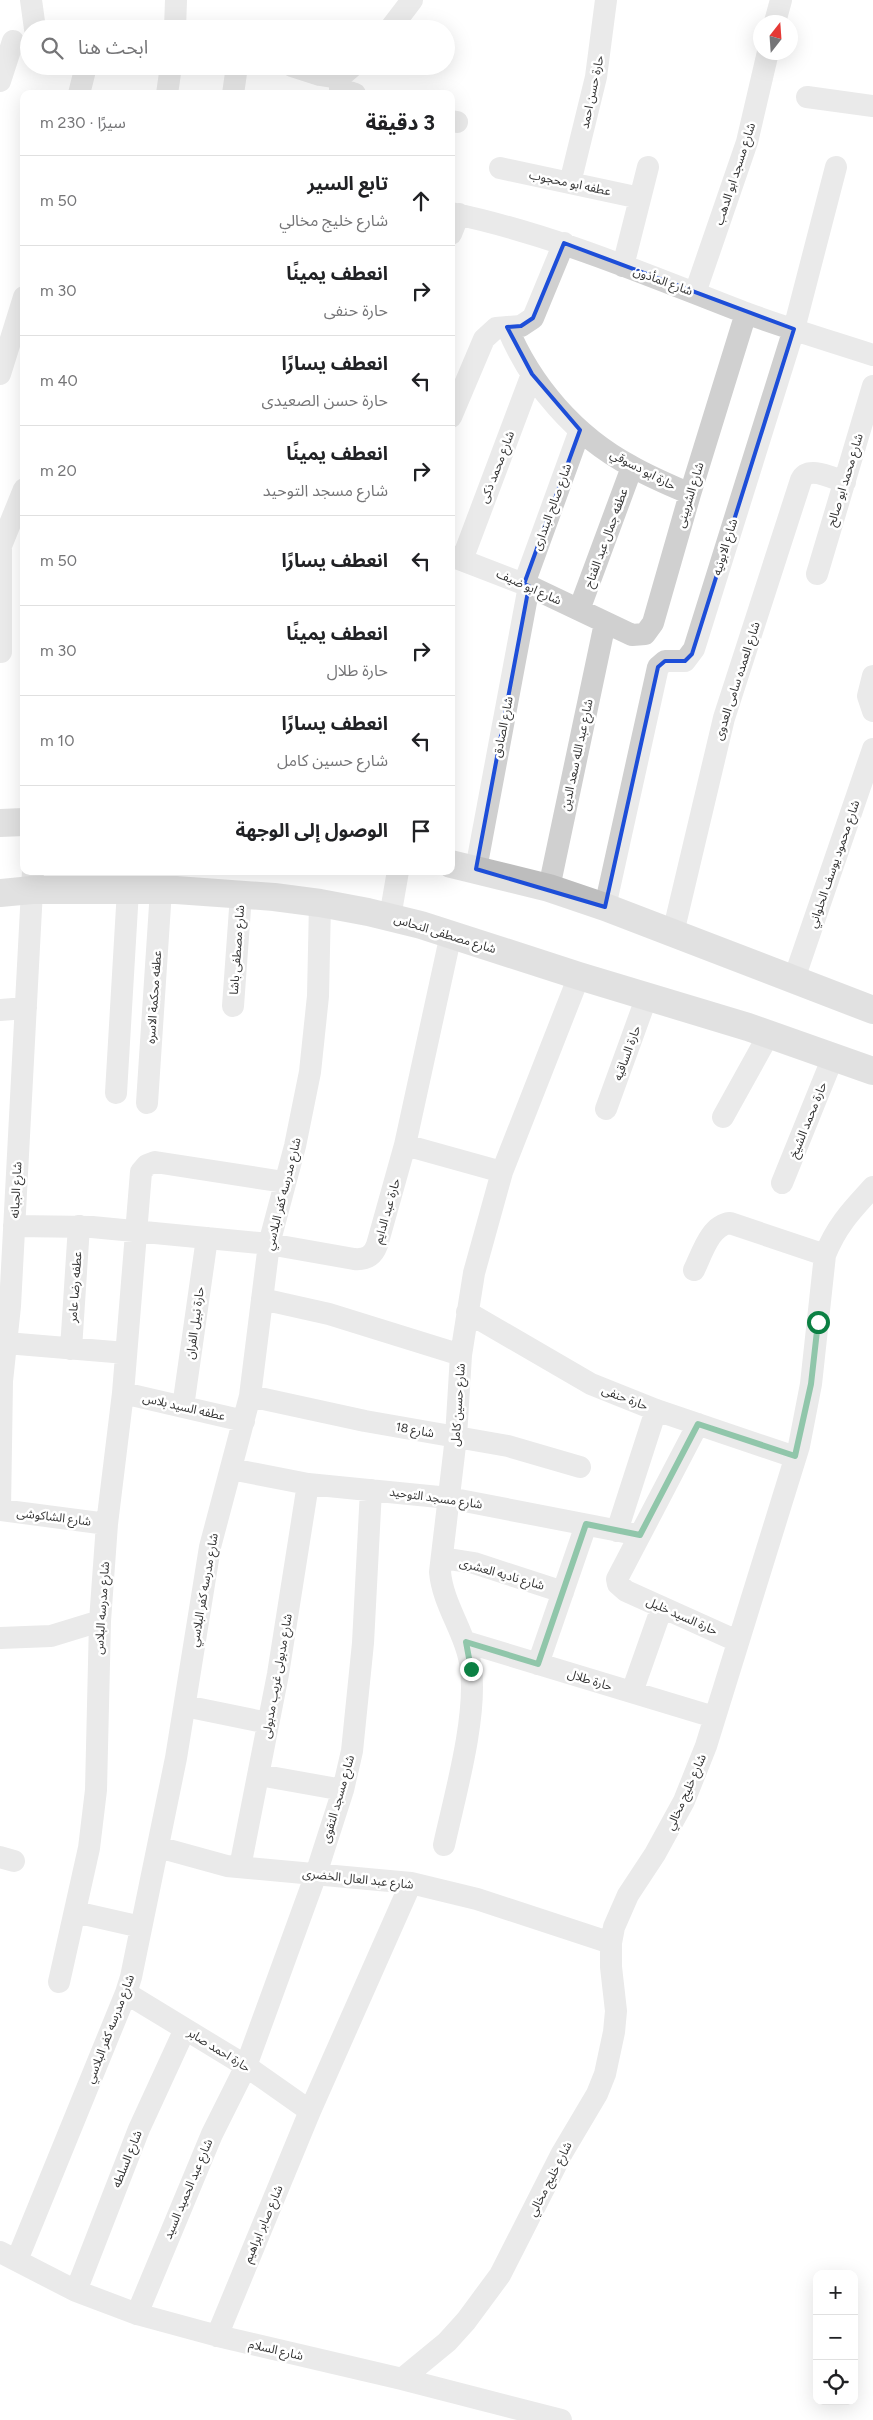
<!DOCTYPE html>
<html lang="ar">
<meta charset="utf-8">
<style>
:root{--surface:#fff;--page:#f6f6f6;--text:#202124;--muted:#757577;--line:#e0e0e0}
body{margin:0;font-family:Figtree,"Noto Sans Arabic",sans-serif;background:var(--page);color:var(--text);direction:rtl}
.controls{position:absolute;right:15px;bottom:15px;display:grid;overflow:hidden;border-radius:10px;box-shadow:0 5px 20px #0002}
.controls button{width:45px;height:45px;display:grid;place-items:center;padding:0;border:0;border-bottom:1px solid var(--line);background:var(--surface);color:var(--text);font:25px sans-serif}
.compass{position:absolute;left:753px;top:15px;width:45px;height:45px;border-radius:50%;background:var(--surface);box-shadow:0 5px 20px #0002;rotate:17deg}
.stop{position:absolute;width:15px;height:15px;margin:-11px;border:4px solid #0b8043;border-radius:50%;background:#fff}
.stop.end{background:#0b8043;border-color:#fff;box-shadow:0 1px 5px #0008}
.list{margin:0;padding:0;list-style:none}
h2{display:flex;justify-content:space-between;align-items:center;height:65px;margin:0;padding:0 20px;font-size:21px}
h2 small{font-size:16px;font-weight:400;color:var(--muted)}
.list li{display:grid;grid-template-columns:32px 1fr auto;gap:15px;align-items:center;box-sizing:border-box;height:90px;padding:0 20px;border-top:1px solid var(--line)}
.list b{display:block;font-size:19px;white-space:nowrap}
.list p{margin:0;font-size:16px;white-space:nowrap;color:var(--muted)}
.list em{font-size:16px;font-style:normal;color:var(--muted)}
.icon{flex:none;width:28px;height:28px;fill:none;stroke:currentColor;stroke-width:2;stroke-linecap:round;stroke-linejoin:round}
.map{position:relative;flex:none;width:873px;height:2420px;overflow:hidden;direction:ltr}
.search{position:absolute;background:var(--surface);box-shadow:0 5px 20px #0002;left:20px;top:20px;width:435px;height:55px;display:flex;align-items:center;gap:12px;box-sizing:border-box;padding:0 18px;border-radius:28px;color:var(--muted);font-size:19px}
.panel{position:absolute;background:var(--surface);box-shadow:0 5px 20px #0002;left:20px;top:90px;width:435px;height:785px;border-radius:10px;direction:rtl}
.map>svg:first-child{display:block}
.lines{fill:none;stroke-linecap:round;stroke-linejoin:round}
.street{stroke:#d0d0d0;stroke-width:22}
.secondary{stroke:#bdbdbd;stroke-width:28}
.route{stroke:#0b8043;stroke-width:6}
.marked{fill:none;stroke:#1d4ed8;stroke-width:4;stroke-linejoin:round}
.labels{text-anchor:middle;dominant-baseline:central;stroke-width:5;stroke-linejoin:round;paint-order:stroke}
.street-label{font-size:12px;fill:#333;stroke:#fff}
</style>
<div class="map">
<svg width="873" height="2420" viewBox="0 0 873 2420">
<rect width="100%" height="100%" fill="#fff"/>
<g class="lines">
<path class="street" d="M 31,0 L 35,29
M 775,22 L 781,0
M 175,29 L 176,0
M 390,29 L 412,0
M 292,66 L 320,75 L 339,78 L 353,66
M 0,81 L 13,41
M 340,89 L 355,94
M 79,94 L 86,66
M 167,94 L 171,66
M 233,94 L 237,66
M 807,97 L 873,106
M 451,121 L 457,122
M 500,168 L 640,198
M 570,183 L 596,77 L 606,0
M 451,213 C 552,234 647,275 743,312 C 786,328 830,341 873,355
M 451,234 L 459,214
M 623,266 L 648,167
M 695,293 L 747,142 L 768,52
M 507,327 C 531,385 575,436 631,466 C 650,477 670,485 690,494
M 0,374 L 24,297
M 451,417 L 484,339 L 496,328 L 521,326 L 533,318 L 564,243
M 451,556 L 529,586 L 632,635 L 645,634 L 653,623 L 690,494 L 746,313
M 462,560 L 532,374
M 817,574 L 873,386
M 524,584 L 580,430
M 579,610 L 632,467
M 1,652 L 1,546 L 24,489
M 873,676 L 868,696 L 873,711
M 476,869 L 529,586
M 549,888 L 605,623
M 605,907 L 658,667 L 665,661 L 685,661 L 694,649 L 794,329 L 836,167
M 390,917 L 398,871
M 673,933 L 724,718 L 801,480 C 808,465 832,478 845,482
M 794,979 L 873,749
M 233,1006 L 241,895
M 0,1010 L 26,1008
M 116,1093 L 128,890
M 147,1103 L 161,890
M 606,1109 L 647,996
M 723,1117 L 769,1034
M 405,1145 L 502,1172
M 782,1183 L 833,1057
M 14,1226 L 92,1227 L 269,1244 L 354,1259 C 366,1260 373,1256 377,1245 L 405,1145 L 451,934
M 694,1270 C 702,1254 710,1225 730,1223 L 825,1255
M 262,1299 L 329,1314 L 461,1355
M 467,1312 L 591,1384 L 656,1410 L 795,1457
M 6,1343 L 126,1353
M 71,1349 L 79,1226
M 123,1393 L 244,1421
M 250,1396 L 365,1421 L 508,1446 L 580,1467
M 183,1407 L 207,1238
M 698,1424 L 617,1579 L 618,1584 L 626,1591 L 737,1641
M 231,1469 L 308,1484 L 449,1498 L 640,1535
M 0,1509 L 2,1381 L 10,1306 L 33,871
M 0,1510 L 107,1524
M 617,1531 L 656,1410
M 442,1558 L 474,1563 L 563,1592
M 0,1638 L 51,1636 L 100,1621
M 466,1642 L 714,1717
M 538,1664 L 586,1525
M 632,1692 L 662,1607
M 185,1706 L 268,1723
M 259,1775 L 343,1790
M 444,1845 C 455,1795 477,1718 471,1669 C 467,1634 443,1606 440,1572 L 456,1437 L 461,1355 L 474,1273 L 502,1172 L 579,976
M 158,1847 L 227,1866 L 411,1883 L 477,1899 L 611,1943
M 0,1857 L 14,1861
M 240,1867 L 278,1674 L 308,1484
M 75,1912 L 141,1927
M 59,1982 L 89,1848 L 96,1790 L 100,1621 L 107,1524 L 123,1393 L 141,1172 L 147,1165 L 155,1162 L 284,1182
M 126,1993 L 246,2066 L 310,2111
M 0,2252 L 76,2291 L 137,2314 L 218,2336 L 402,2379 L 561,2420
M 17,2260 L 126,1993 L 131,1977 L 176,1758 L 210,1547 L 250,1396 L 269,1244 L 295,1146 L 310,1072 L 318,996 L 320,903
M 76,2291 L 139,2129 L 185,2029
M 137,2314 L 212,2134 L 246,2066 L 316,1874 L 343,1790 L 352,1751 L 363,1643 L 371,1490
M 217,2336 L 310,2111 L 411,1883
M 402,2379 L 447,2342 L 466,2321 L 500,2275 L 562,2153 L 597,2094 L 605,2074 L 614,2032 L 616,2011 L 611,1967 L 611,1943 L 614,1927 L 628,1895 L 655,1854 L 684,1801 L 706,1746 L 799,1446 L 811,1384 L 825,1255 C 837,1225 852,1210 873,1187"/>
<path class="secondary" d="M 0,823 L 24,822
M 451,864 L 549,888 L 605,907 L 873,1010
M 0,893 L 32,890 L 176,890 L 274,897 L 320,903 L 368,912 L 421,925 L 579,976 L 748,1027 L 873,1071"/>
</g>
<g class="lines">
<path class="route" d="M 471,1669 L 466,1642 L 538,1664 L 586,1524 L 640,1535 L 698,1424 L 795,1456 L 811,1384 L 818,1322"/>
</g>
<path d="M0 0H873V2420H0ZM 564,243 L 794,329 L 692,654 L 685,661 L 665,661 L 658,667 L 605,907 L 476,869 L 529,586 L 524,584 L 580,430 L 532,374 L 507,327 L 521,326 L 533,318 Z" fill="#fff" fill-opacity=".55" fill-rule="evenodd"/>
<path class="marked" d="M 564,243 L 794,329 L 692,654 L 685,661 L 665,661 L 658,667 L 605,907 L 476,869 L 529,586 L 524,584 L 580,430 L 532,374 L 507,327 L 521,326 L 533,318 Z"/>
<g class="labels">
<g class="street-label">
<text transform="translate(592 92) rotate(-78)">حارة حسن احمد</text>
<text transform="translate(735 174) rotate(-72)">شارع مسجد ابو الدهب</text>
<text transform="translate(570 183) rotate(12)">عطفه ابو محجوب</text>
<text transform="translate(663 281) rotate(20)">شارع المأذون</text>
<text transform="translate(497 467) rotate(-69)">شارع محمد ذكى</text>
<text transform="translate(643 470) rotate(28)">حارة ابو دسوقي</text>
<text transform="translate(845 480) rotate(-73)">شارع محمد ابو صالح</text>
<text transform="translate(690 495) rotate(-73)">شارع الشربينى</text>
<text transform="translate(552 507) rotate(-70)">شارع صالح البندارى</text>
<text transform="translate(606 538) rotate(-70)">عطفه جمال عبد الفتاح</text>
<text transform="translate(725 547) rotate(-73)">شارع الابونيه</text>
<text transform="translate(529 587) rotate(24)">شارع ابو ضيف</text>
<text transform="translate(737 681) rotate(-72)">شارع العمده سامى العدوى</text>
<text transform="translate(503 727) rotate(-79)">شارع الصادق</text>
<text transform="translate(577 755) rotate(-78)">شارع عبد الله سعد الدين</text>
<text transform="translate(834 864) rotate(-71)">شارع محمود يوسف الحلواني</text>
<text transform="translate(445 934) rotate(17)">شارع مصطفى النحاس</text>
<text transform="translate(237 950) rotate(-86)">شارع مصطفى باشا</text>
<text transform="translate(154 997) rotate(-86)">عطفه محكمة الاسره</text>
<text transform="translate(627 1053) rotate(-70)">حارة الساقيه</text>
<text transform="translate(808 1120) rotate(-68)">حارة محمد الشيخ</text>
<text transform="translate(16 1190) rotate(-87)">شارع الجبانه</text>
<text transform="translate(283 1194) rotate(-76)">شارع مدرسه كفر البلاسي</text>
<text transform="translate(387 1211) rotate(-74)">حارة عبد الدايم</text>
<text transform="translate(75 1287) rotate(-86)">عطفه رضا عامر</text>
<text transform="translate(195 1323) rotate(-82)">حارة نبيل الفران</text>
<text transform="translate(625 1398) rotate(21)">حارة حنفى</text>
<text transform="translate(458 1405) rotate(-86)">شارع حسين كامل</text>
<text transform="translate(184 1407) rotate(13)">عطفه السيد بلاس</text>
<text transform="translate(415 1430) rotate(10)">شارع 18</text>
<text transform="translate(436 1498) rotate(8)">شارع مسجد التوحيد</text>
<text transform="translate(54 1517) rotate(7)">شارع الشاكوشى</text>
<text transform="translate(502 1574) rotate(16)">شارع ناديه العشرى</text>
<text transform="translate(204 1590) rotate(-80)">شارع مدرسه كفر البلاسي</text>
<text transform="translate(102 1608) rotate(-86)">شارع مدرسه البلاس</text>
<text transform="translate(682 1616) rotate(24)">حارة السيد خليل</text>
<text transform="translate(277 1676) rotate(-80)">شارع مدبولى غريب مدبولى</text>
<text transform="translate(590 1680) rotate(17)">حارة طلال</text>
<text transform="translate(686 1792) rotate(-66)">شارع خليج مخالي</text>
<text transform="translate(338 1799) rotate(-74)">شارع مسجد التقوى</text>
<text transform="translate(358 1879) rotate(6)">شارع عبد العال الخضرى</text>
<text transform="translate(110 2029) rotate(-69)">شارع مدرسه كفر البلاسي</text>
<text transform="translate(219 2050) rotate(32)">حارة احمد صابر</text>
<text transform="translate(127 2159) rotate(-68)">شارع السلطه</text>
<text transform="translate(550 2179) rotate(-63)">شارع خليج مخالي</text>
<text transform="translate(188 2189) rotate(-67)">شارع عبد الحميد السيد</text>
<text transform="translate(263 2224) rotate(-67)">شارع صابر ابراهيم</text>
<text transform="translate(276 2350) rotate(13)">شارع السلام</text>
</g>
</g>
</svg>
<div class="controls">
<button>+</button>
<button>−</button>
<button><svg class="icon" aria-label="locate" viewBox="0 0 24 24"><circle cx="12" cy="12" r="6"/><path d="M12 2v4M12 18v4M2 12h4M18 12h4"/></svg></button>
</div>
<svg class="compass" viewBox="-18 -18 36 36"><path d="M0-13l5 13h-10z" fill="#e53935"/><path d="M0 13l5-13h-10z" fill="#757577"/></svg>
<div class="stop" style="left:818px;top:1322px"></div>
<div class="stop end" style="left:471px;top:1669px"></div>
<div class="search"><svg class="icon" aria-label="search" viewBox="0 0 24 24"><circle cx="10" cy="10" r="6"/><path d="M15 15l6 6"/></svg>ابحث هنا</div>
<section class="panel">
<h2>3 دقيقة<small>سيرًا · 230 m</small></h2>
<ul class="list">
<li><svg class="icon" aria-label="ahead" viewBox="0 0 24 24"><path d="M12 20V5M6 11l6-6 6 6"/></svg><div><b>تابع السير</b><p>شارع خليج مخالي</p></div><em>50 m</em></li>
<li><svg class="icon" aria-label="right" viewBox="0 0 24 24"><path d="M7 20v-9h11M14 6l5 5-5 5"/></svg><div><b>انعطف يمينًا</b><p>حارة حنفى</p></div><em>30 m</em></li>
<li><svg class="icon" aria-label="left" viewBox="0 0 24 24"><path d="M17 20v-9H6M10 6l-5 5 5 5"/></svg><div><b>انعطف يسارًا</b><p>حارة حسن الصعيدى</p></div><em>40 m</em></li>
<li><svg class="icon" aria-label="right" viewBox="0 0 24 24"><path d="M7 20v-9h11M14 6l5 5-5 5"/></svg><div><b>انعطف يمينًا</b><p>شارع مسجد التوحيد</p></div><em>20 m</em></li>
<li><svg class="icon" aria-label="left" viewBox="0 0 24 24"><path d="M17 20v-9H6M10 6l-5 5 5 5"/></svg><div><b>انعطف يسارًا</b></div><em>50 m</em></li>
<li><svg class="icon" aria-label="right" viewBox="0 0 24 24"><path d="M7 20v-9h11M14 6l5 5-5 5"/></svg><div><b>انعطف يمينًا</b><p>حارة طلال</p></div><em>30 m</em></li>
<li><svg class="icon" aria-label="left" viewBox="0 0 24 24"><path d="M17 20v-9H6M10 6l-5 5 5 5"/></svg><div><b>انعطف يسارًا</b><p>شارع حسين كامل</p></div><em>10 m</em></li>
<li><svg class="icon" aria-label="arrive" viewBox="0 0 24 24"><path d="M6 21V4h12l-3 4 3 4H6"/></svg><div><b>الوصول إلى الوجهة</b></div></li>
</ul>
</section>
</div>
